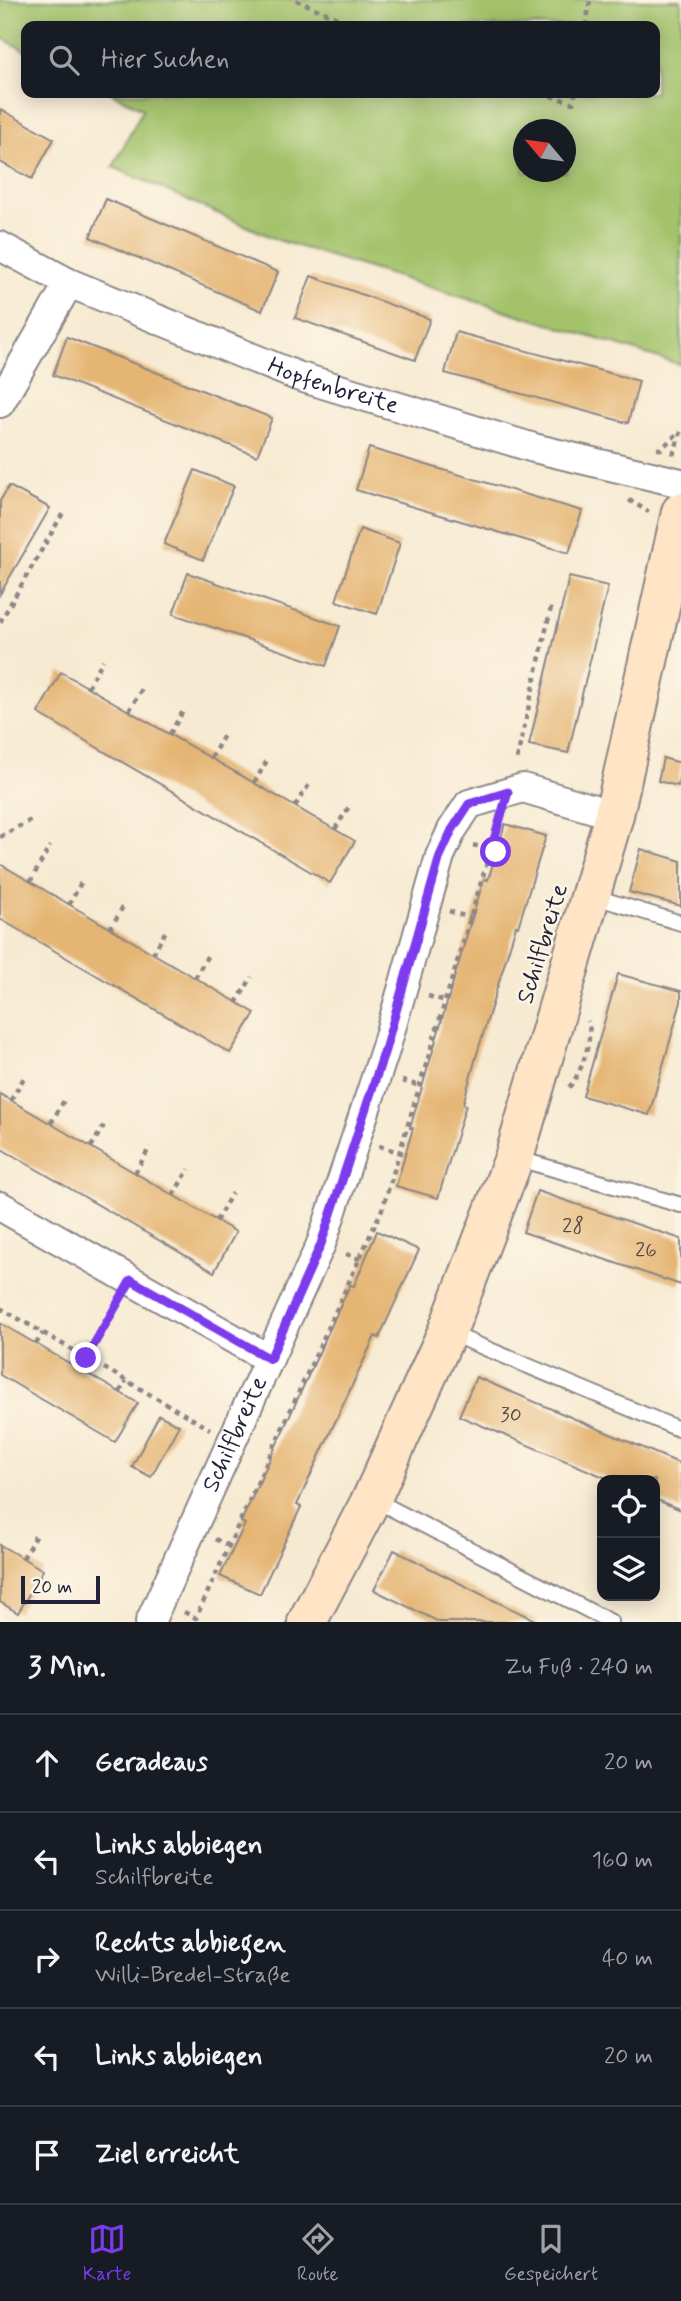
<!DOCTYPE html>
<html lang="de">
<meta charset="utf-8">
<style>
:root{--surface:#171b24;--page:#20242c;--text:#f1f3f6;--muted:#9ea1a6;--line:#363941;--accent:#7c3aed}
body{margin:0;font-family:Mynerve,sans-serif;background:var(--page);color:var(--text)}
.controls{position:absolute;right:21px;bottom:21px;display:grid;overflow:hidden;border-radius:14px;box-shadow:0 4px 18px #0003}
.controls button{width:63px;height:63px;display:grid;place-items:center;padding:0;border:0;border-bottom:2px solid var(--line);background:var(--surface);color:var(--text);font:35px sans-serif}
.compass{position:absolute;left:513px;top:119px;width:63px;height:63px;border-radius:50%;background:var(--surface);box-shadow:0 4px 18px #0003;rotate:299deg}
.scale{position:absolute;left:21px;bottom:18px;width:79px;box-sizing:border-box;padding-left:7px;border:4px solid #22223b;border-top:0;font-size:19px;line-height:24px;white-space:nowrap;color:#22223b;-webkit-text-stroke:5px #fcf5e5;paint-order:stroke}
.stop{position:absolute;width:21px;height:21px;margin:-16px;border:5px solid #7c3aed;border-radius:50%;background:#fff}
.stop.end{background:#7c3aed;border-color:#fff;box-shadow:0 2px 7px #0008}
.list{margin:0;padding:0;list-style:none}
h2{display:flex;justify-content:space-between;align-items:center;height:91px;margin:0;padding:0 28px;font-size:30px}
h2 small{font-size:23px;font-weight:400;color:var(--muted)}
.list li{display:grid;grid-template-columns:46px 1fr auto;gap:21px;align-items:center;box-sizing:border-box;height:98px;padding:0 28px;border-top:2px solid var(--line)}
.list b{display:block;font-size:26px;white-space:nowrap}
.list p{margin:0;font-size:23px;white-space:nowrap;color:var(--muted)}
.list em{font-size:23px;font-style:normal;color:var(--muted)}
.icon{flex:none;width:38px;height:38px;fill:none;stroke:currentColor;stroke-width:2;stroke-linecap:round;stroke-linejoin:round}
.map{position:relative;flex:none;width:681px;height:1622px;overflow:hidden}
.search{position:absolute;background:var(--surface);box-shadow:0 4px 18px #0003;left:21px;right:21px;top:21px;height:77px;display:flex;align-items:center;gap:18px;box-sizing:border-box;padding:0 24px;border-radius:14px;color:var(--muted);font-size:26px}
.sheet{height:581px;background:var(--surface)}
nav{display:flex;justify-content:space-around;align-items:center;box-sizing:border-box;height:98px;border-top:2px solid var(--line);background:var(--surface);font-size:19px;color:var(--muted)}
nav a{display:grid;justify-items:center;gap:4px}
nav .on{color:var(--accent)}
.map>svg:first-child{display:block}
.green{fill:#a3c26a;stroke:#627252;stroke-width:2;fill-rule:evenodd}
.building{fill:#e5b573}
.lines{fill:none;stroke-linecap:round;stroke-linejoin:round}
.service-casing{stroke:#8c8686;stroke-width:18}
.minor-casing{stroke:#8c8686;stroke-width:32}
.secondary-casing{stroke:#8c8686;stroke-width:42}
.path{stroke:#8c8686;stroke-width:4.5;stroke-dasharray:5 5;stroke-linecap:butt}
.service{stroke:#fff;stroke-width:14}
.minor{stroke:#fff;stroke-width:28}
.secondary{stroke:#ffe4c6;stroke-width:38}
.route{stroke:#7c3aed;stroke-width:9}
.labels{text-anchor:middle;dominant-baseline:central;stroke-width:5;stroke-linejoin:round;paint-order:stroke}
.number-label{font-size:21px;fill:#534749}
.street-label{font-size:24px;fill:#22223b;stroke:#fcf5e5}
</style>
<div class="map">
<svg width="681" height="1622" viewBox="0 0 681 1622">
<rect width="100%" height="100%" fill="#fcf5e5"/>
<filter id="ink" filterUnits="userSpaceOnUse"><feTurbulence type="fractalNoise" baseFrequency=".0143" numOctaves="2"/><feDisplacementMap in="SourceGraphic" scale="14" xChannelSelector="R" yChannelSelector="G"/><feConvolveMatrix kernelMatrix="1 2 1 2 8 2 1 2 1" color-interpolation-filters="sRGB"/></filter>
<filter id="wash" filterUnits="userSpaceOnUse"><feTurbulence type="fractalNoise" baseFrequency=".00686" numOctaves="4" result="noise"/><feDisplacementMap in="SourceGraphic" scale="28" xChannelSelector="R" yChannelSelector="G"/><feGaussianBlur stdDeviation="1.57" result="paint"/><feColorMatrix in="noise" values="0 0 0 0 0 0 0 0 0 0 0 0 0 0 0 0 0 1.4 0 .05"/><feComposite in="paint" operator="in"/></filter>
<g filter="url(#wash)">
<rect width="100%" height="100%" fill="#f7ead2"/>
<path class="green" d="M 0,0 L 681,0 L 681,365 L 278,240 L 113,167 L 143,109 L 111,93 L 655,93 L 655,26 L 26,26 L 26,51 L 0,37 ZM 524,130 L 566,130 L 566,172 L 524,172 Z"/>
<g id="blocks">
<path class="building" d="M 0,109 L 54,139 L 32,179 L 0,162 Z
M 106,199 L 278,272 L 262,311 L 90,237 Z
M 311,276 L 430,319 L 415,360 L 295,318 Z
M 456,332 L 639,381 L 628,423 L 445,373 Z
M 67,337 L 272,418 L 257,456 L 53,375 Z
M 369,448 L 582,511 L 569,553 L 356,490 Z
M 195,470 L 234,486 L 203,560 L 164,544 Z
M 9,486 L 50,508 L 0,594 L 0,501 Z
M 360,529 L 400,543 L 377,614 L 336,601 Z
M 188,573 L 340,626 L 326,666 L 173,614 Z
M 569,577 L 608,586 L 568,753 L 529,745 Z
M 61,672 L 355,841 L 330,883 L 38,713 Z
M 663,758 L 681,763 L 678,786 L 658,781 Z
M 505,824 L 546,836 L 518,927 L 516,926 L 476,1057 L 463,1104 L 466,1105 L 438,1198 L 396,1186 L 413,1128 L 410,1128 L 472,918 L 484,879 L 488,880 Z
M 641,849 L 681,861 L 681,906 L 629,892 Z
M 0,864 L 255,1013 L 230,1053 L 0,919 Z
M 618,974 L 681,991 L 681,1002 L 649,1115 L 583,1096 Z
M 0,1094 L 236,1232 L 214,1272 L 0,1148 Z
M 537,1191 L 681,1239 L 681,1285 L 523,1232 Z
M 377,1231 L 419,1250 L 379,1338 L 375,1336 L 317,1461 L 297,1505 L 301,1507 L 260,1594 L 220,1576 L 245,1524 L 241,1522 L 245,1513 L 350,1285 L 354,1286 Z
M 0,1323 L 138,1403 L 115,1442 L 0,1375 Z
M 476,1377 L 681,1464 L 681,1510 L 655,1499 L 655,1480 L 611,1480 L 459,1416 Z
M 159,1415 L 179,1425 L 151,1477 L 132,1467 Z
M 0,1545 L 43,1570 L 18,1613 L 0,1602 Z
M 394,1550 L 487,1597 L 539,1622 L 439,1622 L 374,1590 Z"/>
</g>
</g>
<g filter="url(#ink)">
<use href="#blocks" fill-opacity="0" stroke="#8c8686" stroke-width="2"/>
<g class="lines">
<g class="service-casing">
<path id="service" d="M 592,896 L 681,923
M 515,1158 L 681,1205
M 447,1332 L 681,1430
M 373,1499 L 611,1622"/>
</g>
<g class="minor-casing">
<g id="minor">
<path id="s1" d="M 0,246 L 69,283 L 297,376 L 534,448 L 681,483"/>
<path d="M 0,403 L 69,283"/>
<path d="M 0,1206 L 269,1359"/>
<path id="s2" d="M 150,1622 L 321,1244 L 385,1050 L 440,856 L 452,830 L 469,804 L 523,788 L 614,815"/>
</g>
</g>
<g class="secondary-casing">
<path id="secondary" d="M 307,1622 L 372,1498 L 447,1332 L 514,1158 L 614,815 L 681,512"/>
</g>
<path class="path" d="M 296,0 L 356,26
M 586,26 L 590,0
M 541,93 L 573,103 L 575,93
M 657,449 L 661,449 L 680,431
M 673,455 L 681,432
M 629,500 L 649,512
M 0,622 L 63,513
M 88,687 L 103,660
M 129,711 L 142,689
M 170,734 L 183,711
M 211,758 L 224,735
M 517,759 L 552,603
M 254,783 L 268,759
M 295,806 L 310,783
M 335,829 L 350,805
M 0,837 L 31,820
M 473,845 L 496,852
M 30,882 L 50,846
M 69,905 L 82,881
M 449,911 L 471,918
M 110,929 L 124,905
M 153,954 L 167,929
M 195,978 L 209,953
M 428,996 L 446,1001
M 236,1003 L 252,977
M 402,1081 L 421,1086
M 569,1087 C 581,1075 594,1037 588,1021
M 11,1100 L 25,1076
M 51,1123 L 65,1099
M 379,1146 L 405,1154
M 91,1147 L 106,1122
M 135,1173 L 150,1147
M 173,1195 L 189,1169
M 216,1221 L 232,1193
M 346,1254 L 365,1261
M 0,1308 L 210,1429
M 36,1344 L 43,1333
M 79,1369 L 118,1303
M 120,1392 L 126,1381
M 215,1539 L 233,1548
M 23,1558 L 37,1533
M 184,1612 L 196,1618 L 383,1207 L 499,823"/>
<use href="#service" class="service"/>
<use href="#minor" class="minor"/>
<use href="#secondary" class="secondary"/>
</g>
</g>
<g class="lines" filter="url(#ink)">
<path class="route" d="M 86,1358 L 131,1280 L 270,1359 L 321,1244 L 385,1050 L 440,856 L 452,830 L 469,804 L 508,792 L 491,850 L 496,852"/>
</g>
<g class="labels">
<g class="number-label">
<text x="573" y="1226">28</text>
<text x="646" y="1250">26</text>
<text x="511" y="1415">30</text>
</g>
<g class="street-label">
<text stroke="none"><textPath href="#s1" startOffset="362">Hopfenbreite</textPath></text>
<text transform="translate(543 944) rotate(-73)">Schilfbreite</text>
<text stroke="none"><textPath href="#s2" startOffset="206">Schilfbreite</textPath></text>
</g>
</g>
</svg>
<div class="controls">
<button><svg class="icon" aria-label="locate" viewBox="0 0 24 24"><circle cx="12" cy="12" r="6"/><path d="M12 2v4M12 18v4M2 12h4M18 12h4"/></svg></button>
<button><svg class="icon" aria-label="layers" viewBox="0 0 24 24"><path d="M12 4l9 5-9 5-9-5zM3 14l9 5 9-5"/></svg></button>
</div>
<svg class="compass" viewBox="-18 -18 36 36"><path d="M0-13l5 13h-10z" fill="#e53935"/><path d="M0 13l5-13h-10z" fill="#9ea1a6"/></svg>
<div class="scale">20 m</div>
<div class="stop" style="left:496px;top:852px"></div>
<div class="stop end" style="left:86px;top:1358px"></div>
<div class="search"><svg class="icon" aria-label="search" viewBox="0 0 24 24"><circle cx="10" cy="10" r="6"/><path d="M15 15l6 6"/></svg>Hier suchen</div>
</div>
<section class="sheet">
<h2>3 Min.<small>Zu Fuß · 240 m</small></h2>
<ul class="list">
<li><svg class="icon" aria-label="ahead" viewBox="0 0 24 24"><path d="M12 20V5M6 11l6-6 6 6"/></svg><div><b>Geradeaus</b></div><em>20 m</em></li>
<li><svg class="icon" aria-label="left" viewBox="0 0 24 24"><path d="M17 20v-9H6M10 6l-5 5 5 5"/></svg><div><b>Links abbiegen</b><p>Schilfbreite</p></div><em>160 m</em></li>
<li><svg class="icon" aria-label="right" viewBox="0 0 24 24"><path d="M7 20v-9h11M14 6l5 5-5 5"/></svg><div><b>Rechts abbiegen</b><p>Willi-Bredel-Straße</p></div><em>40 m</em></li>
<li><svg class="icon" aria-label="left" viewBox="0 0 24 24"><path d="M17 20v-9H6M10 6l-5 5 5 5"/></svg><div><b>Links abbiegen</b></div><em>20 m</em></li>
<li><svg class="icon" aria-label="arrive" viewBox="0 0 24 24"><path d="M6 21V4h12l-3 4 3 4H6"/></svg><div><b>Ziel erreicht</b></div></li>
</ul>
</section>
<nav>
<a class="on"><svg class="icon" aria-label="map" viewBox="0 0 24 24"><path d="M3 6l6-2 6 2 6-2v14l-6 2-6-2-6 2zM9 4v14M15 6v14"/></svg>Karte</a>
<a><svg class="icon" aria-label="directions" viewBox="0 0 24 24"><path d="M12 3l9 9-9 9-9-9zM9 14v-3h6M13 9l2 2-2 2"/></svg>Route</a>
<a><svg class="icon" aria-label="saved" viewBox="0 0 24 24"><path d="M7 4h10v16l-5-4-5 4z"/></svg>Gespeichert</a>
</nav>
